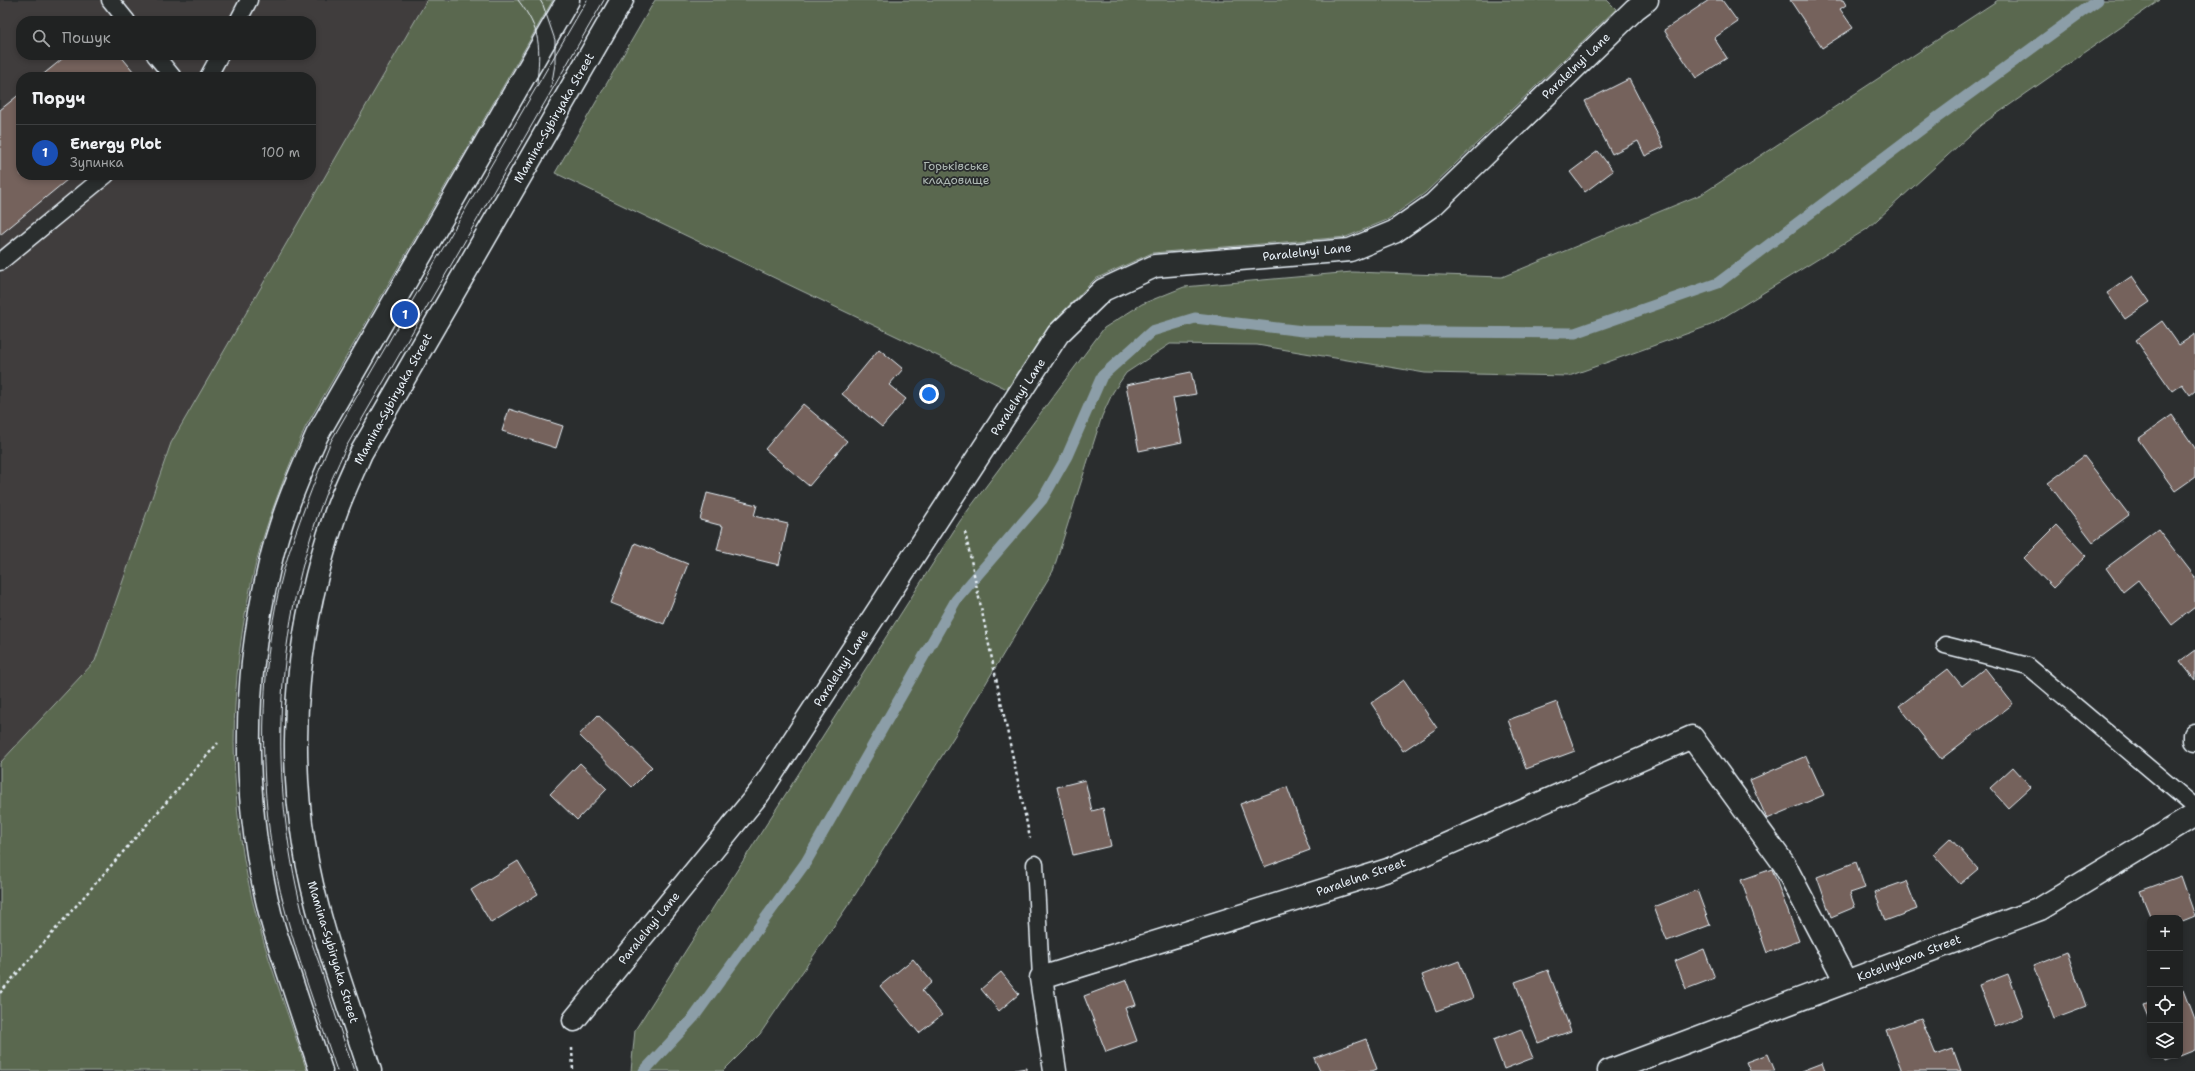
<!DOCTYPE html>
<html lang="uk">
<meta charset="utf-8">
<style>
:root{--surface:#202222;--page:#2d2f2f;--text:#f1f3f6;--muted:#a2a4a5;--line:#3d3f40;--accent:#bca0f2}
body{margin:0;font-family:"Shantell Sans",sans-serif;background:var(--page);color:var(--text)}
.controls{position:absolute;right:12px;bottom:12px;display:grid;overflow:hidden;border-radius:8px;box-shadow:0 2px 6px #0003}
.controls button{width:36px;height:36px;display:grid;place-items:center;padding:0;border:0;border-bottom:1px solid var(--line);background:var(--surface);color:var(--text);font:20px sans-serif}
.you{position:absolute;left:929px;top:394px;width:14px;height:14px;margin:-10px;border:3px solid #fff;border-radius:50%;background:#1a73e8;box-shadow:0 0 0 6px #1a73e833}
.badge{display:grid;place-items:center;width:26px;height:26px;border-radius:50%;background:var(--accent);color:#fff;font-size:13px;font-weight:700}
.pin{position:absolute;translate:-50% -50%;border:2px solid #fff;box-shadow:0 1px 4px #0006}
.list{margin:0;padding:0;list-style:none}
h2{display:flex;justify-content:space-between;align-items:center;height:52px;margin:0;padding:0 16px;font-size:17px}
h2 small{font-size:13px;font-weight:400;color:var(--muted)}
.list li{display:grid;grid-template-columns:26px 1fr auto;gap:12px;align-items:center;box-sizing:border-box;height:56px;padding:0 16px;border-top:1px solid var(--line)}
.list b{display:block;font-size:15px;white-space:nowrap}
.list p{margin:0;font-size:13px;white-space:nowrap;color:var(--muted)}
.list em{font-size:13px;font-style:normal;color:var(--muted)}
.icon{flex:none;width:22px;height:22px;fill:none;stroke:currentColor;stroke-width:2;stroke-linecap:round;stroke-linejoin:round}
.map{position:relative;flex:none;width:2195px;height:1071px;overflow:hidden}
.search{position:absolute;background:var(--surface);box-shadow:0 2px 6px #0003;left:16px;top:16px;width:300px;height:44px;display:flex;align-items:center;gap:10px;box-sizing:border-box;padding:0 14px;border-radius:16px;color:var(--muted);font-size:15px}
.panel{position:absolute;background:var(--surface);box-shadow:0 2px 6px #0003;left:16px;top:72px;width:300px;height:108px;border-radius:16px}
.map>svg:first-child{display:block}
.built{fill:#403d3c;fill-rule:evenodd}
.green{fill:#5a6850;stroke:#a1aca4}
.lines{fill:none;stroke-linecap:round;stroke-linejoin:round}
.stream{stroke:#8c9ea8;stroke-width:11}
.building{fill:#74625c;stroke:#e8f1f8}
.lane-casing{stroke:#e8f1f8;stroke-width:19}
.street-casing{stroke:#e8f1f8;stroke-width:25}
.secondary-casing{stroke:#e8f1f8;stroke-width:25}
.path{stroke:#e8f1f8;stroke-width:2.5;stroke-dasharray:3 3;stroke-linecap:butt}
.lane{stroke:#2a2d2e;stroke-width:16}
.street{stroke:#2a2d2e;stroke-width:22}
.secondary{stroke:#2a2d2e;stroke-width:22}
.tram{stroke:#e8f1f8;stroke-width:1}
.labels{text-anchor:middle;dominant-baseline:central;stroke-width:3.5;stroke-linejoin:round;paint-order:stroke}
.street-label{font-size:12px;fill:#e8f1f8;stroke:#2a2d2e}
.park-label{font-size:12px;fill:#afbab5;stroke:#2a2d2e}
</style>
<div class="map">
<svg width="2195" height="1071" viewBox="0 0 2195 1071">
<rect width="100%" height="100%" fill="#2a2d2e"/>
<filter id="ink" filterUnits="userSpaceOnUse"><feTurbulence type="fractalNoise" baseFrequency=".025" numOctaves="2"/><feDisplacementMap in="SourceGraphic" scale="8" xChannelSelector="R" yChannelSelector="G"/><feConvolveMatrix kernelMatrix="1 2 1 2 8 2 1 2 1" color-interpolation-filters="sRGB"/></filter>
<g filter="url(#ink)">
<path class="built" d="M 0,0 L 427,0 L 171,443 L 95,661 L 0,763 ZM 21,21 L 311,21 L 311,55 L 21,55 ZM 21,77 L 311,77 L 311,175 L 21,175 Z"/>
<path class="green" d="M 427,0 L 553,0 L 305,428 C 286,473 268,516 256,563 C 227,678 226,807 258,922 C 272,972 291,1022 307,1071 L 0,1071 L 0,763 L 95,661 L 171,443 Z
M 655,0 L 1607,0 L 1616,9 L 1425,193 L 1387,220 L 1346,237 L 1152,253 L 1095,279 L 1049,326 L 1007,389 L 555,173 Z
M 1998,0 L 2160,0 L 1981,125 L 1867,229 L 1711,325 L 1569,376 L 1425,373 L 1257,345 L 1170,344 L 1126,373 L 1113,392 L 1102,416 L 1053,571 L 955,735 L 853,898 L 760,1034 L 723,1071 L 631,1071 L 635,1030 L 960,521 L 1104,328 L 1142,304 L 1184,287 L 1352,272 L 1502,277 L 1702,194 Z"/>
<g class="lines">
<path class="stream" d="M 644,1071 L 694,1017 L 806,862 L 956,600 L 1042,500 L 1067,456 L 1102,376 L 1152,331 L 1195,318 L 1303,331 L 1575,333 L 1718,283 L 1931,122 L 2098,0"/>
</g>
<path class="building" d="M 1709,0 L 1722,0 L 1738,22 L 1714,38 L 1727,58 L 1696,78 L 1664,30 Z
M 1790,0 L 1843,0 L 1846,5 L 1840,9 L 1853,28 L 1822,48 Z
M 67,55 L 120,55 L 138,77 L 40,77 Z
M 1629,79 L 1664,147 L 1645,156 L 1638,141 L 1612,154 L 1585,101 Z
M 21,93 L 21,175 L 73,175 L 0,235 L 0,110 Z
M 1598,151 L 1613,171 L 1585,192 L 1570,172 Z
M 2132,276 L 2150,302 L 2125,319 L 2107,293 Z
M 2162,321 L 2179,345 L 2195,334 L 2195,391 L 2190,395 L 2182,384 L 2172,391 L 2136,340 Z
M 879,349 L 903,369 L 889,385 L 906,399 L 882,427 L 842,394 Z
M 1191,372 L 1196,394 L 1173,398 L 1182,442 L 1139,451 L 1126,385 Z
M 803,404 L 847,441 L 809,486 L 765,449 Z
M 509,409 L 563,426 L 556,448 L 502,431 Z
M 2172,415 L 2195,448 L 2195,477 L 2175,491 L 2138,439 Z
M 2084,456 L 2129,515 L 2093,542 L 2048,483 Z
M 707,493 L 757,505 L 754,516 L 788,524 L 779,565 L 717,550 L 723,526 L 700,520 Z
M 2057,525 L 2086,556 L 2053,588 L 2024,558 Z
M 2158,529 L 2195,577 L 2195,607 L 2172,625 L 2138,580 L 2123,592 L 2106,568 Z
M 635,543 L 688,564 L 664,624 L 611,603 Z
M 2195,650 L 2195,680 L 2180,661 Z
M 1985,668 L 2013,704 L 1941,759 L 1899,706 L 1948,669 L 1962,686 Z
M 1404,680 L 1437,728 L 1403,751 L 1371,703 Z
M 1557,702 L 1575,751 L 1526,769 L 1508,720 Z
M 598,715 L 652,767 L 632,787 L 579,735 Z
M 1806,756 L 1824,795 L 1767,819 L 1750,780 Z
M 580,763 L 607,789 L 577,820 L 550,794 Z
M 2013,767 L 2031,787 L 2008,808 L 1990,788 Z
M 1085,780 L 1092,811 L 1103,808 L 1111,846 L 1073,855 L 1057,787 Z
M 1287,787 L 1310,850 L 1264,867 L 1240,804 Z
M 1950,838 L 1978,869 L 1960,884 L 1933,854 Z
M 518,861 L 538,894 L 491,923 L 471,890 Z
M 1856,862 L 1865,888 L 1850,893 L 1855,907 L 1831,917 L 1817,877 Z
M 1772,869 L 1799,941 L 1767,953 L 1741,880 Z
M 2181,876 L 2195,916 L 2180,922 L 2180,918 L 2151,918 L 2140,891 Z
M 1906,881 L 1917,909 L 1885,921 L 1875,892 Z
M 1697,890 L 1710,925 L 1667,941 L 1654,907 Z
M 1704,949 L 1715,978 L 1686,989 L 1675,961 Z
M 2067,952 L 2086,1006 L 2054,1018 L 2034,965 Z
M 913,959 L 932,982 L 922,991 L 942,1015 L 919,1033 L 880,986 Z
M 1459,961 L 1473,998 L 1436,1011 L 1422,975 Z
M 1548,970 L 1571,1031 L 1538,1043 L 1515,982 Z
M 1001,972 L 1019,994 L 999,1011 L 981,989 Z
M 2008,974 L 2024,1016 L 1995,1027 L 1979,985 Z
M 1127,980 L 1136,1005 L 1125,1008 L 1137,1041 L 1106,1052 L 1084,996 Z
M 2184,990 L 2195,1019 L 2195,1050 L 2180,1056 L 2180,991 Z
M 2150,1003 L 2150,1022 L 2143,1005 Z
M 1921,1018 L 1936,1055 L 1953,1049 L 1961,1071 L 1902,1071 L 1886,1030 Z
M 1521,1029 L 1533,1058 L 1504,1069 L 1493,1040 Z
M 1366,1039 L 1377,1069 L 1372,1071 L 1320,1071 L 1314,1058 Z
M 1768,1054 L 1775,1071 L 1750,1071 L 1746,1062 Z
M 2163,1056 L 2180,1056 L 2165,1062 Z
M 1822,1063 L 1825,1071 L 1801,1071 Z
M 1026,1068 L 1026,1071 L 1009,1071 Z"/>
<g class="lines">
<g class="lane-casing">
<path id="lane" d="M 110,0 L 127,21
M 238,21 L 249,0
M 155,55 L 173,77
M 208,77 L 220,55
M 0,262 L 106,175
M 1945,645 L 2028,666 L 2195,807
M 1035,864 L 1041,978"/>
</g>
<g class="street-casing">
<path id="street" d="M 2195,735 L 2195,740
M 574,1020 L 760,792 L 1058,334 L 1103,290 L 1155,266 L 1350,250 L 1394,232 L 1434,204 L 1635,9 L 1647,0
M 1055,1071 L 1041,978 L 1388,870 L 1692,737 L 1784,864 L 1846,982
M 1609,1071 L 2040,909 L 2195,815"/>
</g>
<g class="secondary-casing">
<path id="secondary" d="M 321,1071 C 310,1037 298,1002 287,968 C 282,951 275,934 271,917 C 242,802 242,684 269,568 C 279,522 298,478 317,435 L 568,0
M 370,1071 C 346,996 316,921 304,844 C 286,734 299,620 335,515 C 342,494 352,474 361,453 L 622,0"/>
</g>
<path class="path" d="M 965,532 L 1030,838
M 0,993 L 218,743
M 572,1048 L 573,1071"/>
<use href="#lane" class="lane"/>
<use href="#street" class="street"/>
<use href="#secondary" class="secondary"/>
<path class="tram" d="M 518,0 C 542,31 540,47 537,84
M 540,0 L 543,5 L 555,40 L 555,64 L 551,88
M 337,1071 C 313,998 284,925 272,849 C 258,760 261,656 284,569 C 297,525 314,483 331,441 L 587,0
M 354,1071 C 342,1035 330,999 319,963 C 313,946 306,929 302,911 C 269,778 274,639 320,509 C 327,488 337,468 346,447 L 604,0"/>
</g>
</g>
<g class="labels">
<g class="street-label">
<text transform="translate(1576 66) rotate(-44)">Paralelnyi Lane</text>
<text transform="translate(554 118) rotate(-60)">Mamina-Sybiryaka Street</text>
<text transform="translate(1307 252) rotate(-6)">Paralelnyi Lane</text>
<text transform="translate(1018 397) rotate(-57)">Paralelnyi Lane</text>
<text transform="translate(393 399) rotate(-61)">Mamina-Sybiryaka Street</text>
<text transform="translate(841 668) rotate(-57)">Paralelnyi Lane</text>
<text transform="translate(1361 877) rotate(-19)">Paralelna Street</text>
<text transform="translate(649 928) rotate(-51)">Paralelnyi Lane</text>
<text transform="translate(333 952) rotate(73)">Mamina-Sybiryaka Street</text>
<text transform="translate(1909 958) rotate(-21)">Kotelnykova Street</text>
</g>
<g class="park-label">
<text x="956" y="166">Горьківське<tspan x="956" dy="14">кладовище</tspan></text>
</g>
</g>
</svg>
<div class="controls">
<button>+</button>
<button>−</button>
<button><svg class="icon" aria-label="locate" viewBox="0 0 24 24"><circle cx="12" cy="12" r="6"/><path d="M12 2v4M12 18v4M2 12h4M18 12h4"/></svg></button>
<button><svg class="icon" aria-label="layers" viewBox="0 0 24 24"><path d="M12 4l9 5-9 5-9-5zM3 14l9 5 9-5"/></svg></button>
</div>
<div class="you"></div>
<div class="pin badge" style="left:405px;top:314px;background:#1a4fb4">1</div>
<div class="search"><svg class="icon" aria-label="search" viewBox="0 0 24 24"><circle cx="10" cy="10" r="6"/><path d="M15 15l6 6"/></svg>Пошук</div>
<section class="panel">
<h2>Поруч<small></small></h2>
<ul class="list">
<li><span class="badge" style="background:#1a4fb4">1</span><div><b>Energy Plot</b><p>Зупинка</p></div><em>100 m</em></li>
</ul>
</section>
</div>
